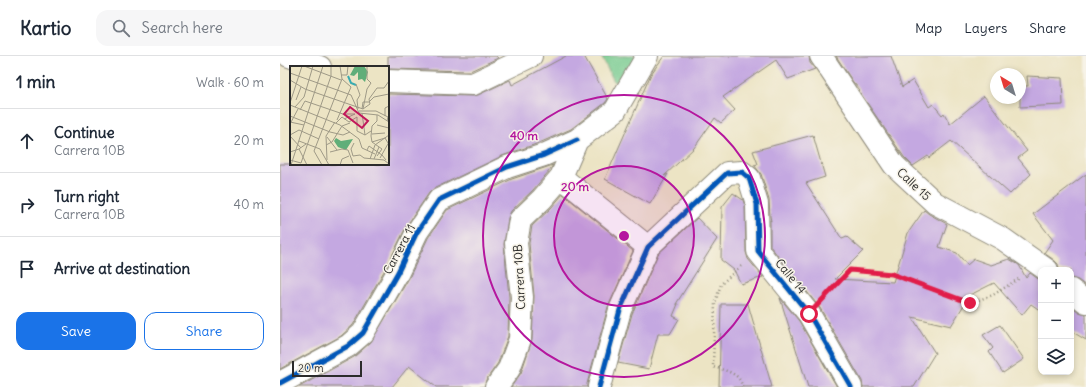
<!DOCTYPE html>
<meta charset="utf-8">
<style>
:root{--surface:#fff;--page:#f6f6f7;--text:#1f2937;--muted:#747a83;--line:#e0e1e3;--accent:#1a73e8}
body{margin:0;font-family:Delius,sans-serif;background:var(--page);color:var(--text)}
.controls{position:absolute;right:12px;bottom:12px;display:grid;overflow:hidden;border-radius:8px;box-shadow:0 2px 6px #0003}
.controls button{width:36px;height:36px;display:grid;place-items:center;padding:0;border:0;border-bottom:1px solid var(--line);background:var(--surface);color:var(--text);font:20px sans-serif}
.compass{position:absolute;left:710px;top:12px;width:36px;height:36px;border-radius:50%;background:var(--surface);box-shadow:0 2px 6px #0003;rotate:322deg}
.scale{position:absolute;left:12px;bottom:10px;width:70px;box-sizing:border-box;padding-left:4px;border:2px solid #2b2b2b;border-top:0;font-size:11px;line-height:14px;white-space:nowrap;color:#2b2b2b;-webkit-text-stroke:3px #f7f3e8;paint-order:stroke}
.stop{position:absolute;width:12px;height:12px;margin:-9px;border:3px solid #e11d48;border-radius:50%;background:#fff}
.stop.end{background:#e11d48;border-color:#fff;box-shadow:0 1px 4px #0008}
.list{margin:0;padding:0;list-style:none}
h2{display:flex;justify-content:space-between;align-items:center;height:52px;margin:0;padding:0 16px;font-size:17px}
h2 small{font-size:13px;font-weight:400;color:var(--muted)}
.list li{display:grid;grid-template-columns:26px 1fr auto;gap:12px;align-items:center;box-sizing:border-box;height:64px;padding:0 16px;border-top:1px solid var(--line)}
.list b{display:block;font-size:15px;white-space:nowrap}
.list p{margin:0;font-size:13px;white-space:nowrap;color:var(--muted)}
.list em{font-size:13px;font-style:normal;color:var(--muted)}
.actions{display:flex;gap:8px;padding:12px 16px}
.actions a{flex:1;padding:9px 0;border:1px solid var(--accent);border-radius:12px;text-align:center;font-size:14px;color:var(--accent)}
.actions .main{background:var(--accent);color:#fff}
.icon{flex:none;width:22px;height:22px;fill:none;stroke:currentColor;stroke-width:2;stroke-linecap:round;stroke-linejoin:round}
.map{position:relative;flex:none;width:806px;height:331px;overflow:hidden}
header{display:flex;align-items:center;gap:24px;box-sizing:border-box;height:56px;padding:0 20px;background:var(--surface);border-bottom:1px solid var(--line)}
header strong{font-size:19px}
nav{display:flex;gap:22px;margin-inline-start:auto;font-size:14px}
.search{width:280px;height:36px;background:var(--page);display:flex;align-items:center;gap:10px;box-sizing:border-box;padding:0 14px;border-radius:12px;color:var(--muted);font-size:15px}
main{display:flex}
aside{flex:1;background:var(--surface)}
.map>svg:first-child{display:block}
.green{fill:#75ca8e;stroke:#507a5c}
.building{fill:#c4a8e1}
.lines{fill:none;stroke-linecap:round;stroke-linejoin:round}
.minor-casing{stroke:#8c8878;stroke-width:24}
.path{stroke:#8c8878;stroke-width:2.5;stroke-dasharray:1 3;stroke-linecap:butt}
.minor{stroke:#fff;stroke-width:22}
.cycleway-casing{stroke:#f7f3e8;stroke-width:8}
.cycleway{stroke:#0057b8;stroke-width:5}
.route{stroke:#e11d48;stroke-width:5}
.ring{fill:none;stroke:#b5179e;stroke-width:2}
.labels{text-anchor:middle;dominant-baseline:central;stroke-width:3;stroke-linejoin:round;paint-order:stroke}
.street-label{font-size:12px;fill:#2b2b2b;stroke:#f7f3e8}
.inset-river{fill:none;stroke:#39abb1;stroke-width:2}
.inset-road{fill:none;stroke:#9f9a87;stroke-width:1}
.view{fill:#c2185b;fill-opacity:0.15;stroke:#c2185b;stroke-width:2}
.inset-edge{fill:none;stroke:#2b2b2b;stroke-width:2}
.centre{fill:#b5179e;stroke:#f7f3e8;stroke-width:2}
.ring-label{font-size:12px;text-anchor:middle;font-weight:bold;fill:#b5179e;stroke:#f7f3e8;stroke-width:3;stroke-linejoin:round;paint-order:stroke}
</style>
<header>
<strong>Kartio</strong>
<div class="search"><svg class="icon" aria-label="search" viewBox="0 0 24 24"><circle cx="10" cy="10" r="6"/><path d="M15 15l6 6"/></svg>Search here</div>
<nav><a>Map</a><a>Layers</a><a>Share</a></nav>
</header>
<main>
<aside>
<h2>1 min<small>Walk · 60 m</small></h2>
<ul class="list">
<li><svg class="icon" aria-label="ahead" viewBox="0 0 24 24"><path d="M12 20V5M6 11l6-6 6 6"/></svg><div><b>Continue</b><p>Carrera 10B</p></div><em>20 m</em></li>
<li><svg class="icon" aria-label="right" viewBox="0 0 24 24"><path d="M7 20v-9h11M14 6l5 5-5 5"/></svg><div><b>Turn right</b><p>Carrera 10B</p></div><em>40 m</em></li>
<li><svg class="icon" aria-label="arrive" viewBox="0 0 24 24"><path d="M6 21V4h12l-3 4 3 4H6"/></svg><div><b>Arrive at destination</b></div></li>
</ul>
<div class="actions"><a class="main">Save</a><a>Share</a></div>
</aside>
<div class="map">
<svg width="806" height="331" viewBox="0 0 806 331">
<rect width="100%" height="100%" fill="#f7f3e8"/>
<filter id="ink" filterUnits="userSpaceOnUse"><feTurbulence type="fractalNoise" baseFrequency=".025" numOctaves="2"/><feDisplacementMap in="SourceGraphic" scale="8" xChannelSelector="R" yChannelSelector="G"/><feConvolveMatrix kernelMatrix="1 2 1 2 8 2 1 2 1" color-interpolation-filters="sRGB"/></filter>
<filter id="wash" filterUnits="userSpaceOnUse"><feTurbulence type="fractalNoise" baseFrequency=".012" numOctaves="4" result="noise"/><feDisplacementMap in="SourceGraphic" scale="16" xChannelSelector="R" yChannelSelector="G"/><feGaussianBlur stdDeviation="0.9" result="paint"/><feColorMatrix in="noise" values="0 0 0 0 0 0 0 0 0 0 0 0 0 0 0 0 0 1.4 0 .05"/><feComposite in="paint" operator="in"/></filter>
<g filter="url(#wash)">
<rect width="100%" height="100%" fill="#ece4c4"/>
<path class="green" d="M 321,0 L 361,0 L 335,27 Z"/>
<g id="blocks">
<path class="building" d="M 108,0 L 216,0 L 218,2 L 190,15 L 108,13 Z
M 286,0 L 304,0 L 328,43 L 325,47 L 291,73 L 259,87 L 222,100 L 153,133 L 149,137 L 127,169 L 107,210 L 73,269 L 61,280 L 0,313 L 0,108 L 108,108 L 108,38 L 193,40 L 198,39 L 230,24 L 232,29 Z
M 384,0 L 529,0 L 530,7 L 535,13 L 508,23 L 496,4 L 443,41 L 455,54 L 441,67 L 435,62 L 414,92 L 384,120 L 388,118 L 370,148 L 325,123 L 371,18 Z
M 556,0 L 611,0 L 622,31 L 633,24 L 649,51 L 653,48 L 662,59 L 664,57 L 670,68 L 704,40 L 747,95 L 738,102 L 751,118 L 730,138 L 671,85 L 649,102 L 648,100 L 633,110 L 624,101 L 579,35 L 580,34 L 573,26 Z
M 747,20 L 782,22 L 783,49 L 740,51 L 740,30 L 748,30 Z
M 533,79 L 545,121 L 526,127 L 562,183 L 567,181 L 583,195 L 555,223 L 613,226 L 628,177 L 644,154 L 649,158 L 667,168 L 659,191 L 677,197 L 687,209 L 694,203 L 711,209 L 729,203 L 739,209 L 746,222 L 750,217 L 761,225 L 761,255 L 751,248 L 742,259 L 714,227 L 690,239 L 671,270 L 632,261 L 655,297 L 634,331 L 583,331 L 582,325 L 540,252 L 490,190 L 490,164 L 491,165 L 490,160 L 489,144 L 481,118 L 474,109 L 478,108 L 473,95 Z
M 273,109 L 270,114 L 253,134 L 231,155 L 228,162 L 224,188 L 229,241 L 228,280 L 218,307 L 206,324 L 204,331 L 156,331 L 129,310 L 112,331 L 19,331 L 74,301 L 91,286 L 129,222 L 148,182 L 167,154 L 232,123 Z
M 806,118 L 806,230 L 798,224 L 791,222 L 791,214 L 779,214 L 778,208 L 774,204 L 764,197 L 773,184 L 753,158 Z
M 453,137 L 463,144 L 465,150 L 466,196 L 468,203 L 483,221 L 461,228 L 454,214 L 441,204 L 442,151 Z
M 283,138 L 353,195 L 328,251 L 307,328 L 307,331 L 231,331 L 241,317 L 252,284 L 254,240 L 249,187 L 252,170 L 271,152 Z
M 417,162 L 437,183 L 396,248 L 398,248 L 393,260 L 399,263 L 390,278 L 378,278 L 369,313 L 338,307 L 352,258 L 378,198 Z
M 500,242 L 519,265 L 557,331 L 528,331 Z
M 441,248 L 468,248 L 492,331 L 439,331 Z
M 791,250 L 799,256 L 806,258 L 806,284 L 791,275 Z
M 720,269 L 744,303 L 723,317 L 709,296 L 713,292 L 703,279 Z"/>
</g>
</g>
<g filter="url(#ink)">
<use href="#blocks" fill-opacity="0" stroke="#8c8878" stroke-width="1"/>
<g class="lines">
<g class="minor-casing">
<path id="minor" d="M 9,0 L 40,11
M 541,0 L 614,109 L 655,147 L 723,183 L 767,214
M 108,25 L 193,28 L 251,0
M 281,121 L 368,191
M 791,234 L 806,246
M 0,327 L 68,290 L 83,277 L 118,216 L 137,176 L 159,144 L 227,111 L 264,99 L 297,84
M 216,331 L 229,313 L 240,283 L 242,241 L 236,187 L 240,164 L 262,143 L 281,121 L 297,84 L 335,55 L 367,0
M 319,331 L 340,254 L 368,191 L 447,117 L 462,116 L 469,122 L 477,148 L 478,195 L 529,258 L 571,331"/>
</g>
<path class="path" d="M 461,210 L 441,228 L 435,247 L 433,311 C 444,314 461,317 462,331
M 544,241 L 570,214 L 612,219 L 690,247 L 713,239 L 740,222"/>
<use href="#minor" class="minor"/>
<g class="cycleway-casing">
<path id="cycleway" d="M 0,327 L 68,290 L 83,277 L 118,216 L 137,176 L 159,144 L 227,111 L 264,99 L 297,84
M 319,331 L 340,254 L 368,191 L 447,117 L 462,116 L 469,122 L 477,148 L 478,195 L 529,258 L 571,331"/>
</g>
<use href="#cycleway" class="cycleway"/>
</g>
</g>
<g class="lines" filter="url(#ink)">
<path class="route" d="M 529,258 L 570,214 L 612,218 L 690,247"/>
</g>
<circle cx="344" cy="180" r="70" fill="#b5179e" fill-opacity=".12"/>
<g class="ring">
<circle cx="344" cy="180" r="70"/>
<circle cx="344" cy="180" r="141"/>
</g>
<g class="labels">
<g class="street-label">
<text transform="translate(634 128) rotate(43)">Calle 15</text>
<text transform="translate(119 193) rotate(-62)">Carrera 11</text>
<text transform="translate(511 220) rotate(51)">Calle 14</text>
<text transform="translate(239 221) rotate(-93)">Carrera 10B</text>
</g>
</g>
<g transform="translate(10 10)">
<rect width="99" height="99" fill="#ece4c4"/>
<path d="M 65,0 L 74,0 L 78,6 L 75,16 L 72,13 L 68,14 L 68,6 L 64,10 L 60,9 ZM 46,72 L 51,75 L 63,73 L 56,84 L 48,81 L 44,75 Z" fill="#60ae79"/>
<path class="inset-river" d="M 58,10 L 61,17 L 66,19"/>
<path class="inset-road" d="M 14,0 L 51,14M 0,7 L 61,29 L 69,47M 51,9 L 57,9 L 58,0M 0,14 L 15,23 L 73,43M 66,18 L 70,29 L 67,34 L 68,43M 6,34 L 11,21M 80,35 L 84,31 L 99,28M 0,37 L 12,0M 0,39 L 50,59 L 69,73 L 72,82M 5,41 L 14,31 L 23,0M 72,43 L 73,36 L 80,36M 73,43 L 77,23 L 81,17 L 77,13 L 77,0M 73,43 L 80,38 L 79,33 L 87,22 L 94,22 L 99,15M 10,44 L 15,35 L 53,48 L 65,48M 69,45 L 86,45 L 98,51 L 97,55M 69,47 L 88,49 L 99,56M 72,47 L 75,69M 87,49 L 87,55 L 82,60 L 81,70 L 82,76 L 92,83 L 87,90M 0,50 L 40,66 L 53,69 L 60,66M 95,50 L 95,42 L 99,40M 54,53 L 65,48M 47,54 L 61,21 L 52,13M 0,56 L 14,59M 46,57 L 52,51 L 59,56 L 67,51 L 67,65M 0,58 L 8,43M 87,59 L 99,62M 67,65 L 75,69 L 81,65M 82,68 L 95,67M 0,69 L 9,64 L 29,73M 0,70 L 11,82M 37,71 L 47,84M 9,75 L 30,83 L 39,99M 82,76 L 95,72 L 98,77M 64,77 L 61,83 L 63,90 L 70,89M 36,79 L 42,76 L 52,60 L 60,57M 72,82 L 85,88M 9,83 L 17,99M 58,84 L 63,97M 77,84 L 79,80 L 92,89 L 96,94M 0,86 L 9,83 L 16,78M 40,86 L 52,83 L 58,84M 70,89 L 74,92 L 94,94 L 99,98M 90,92 L 99,76M 80,93 L 85,79 L 99,69M 84,93 L 89,81M 0,94 L 11,97 L 41,10 L 41,0M 37,94 L 36,70 L 45,56M 1,99 L 33,0M 32,99 L 24,85 L 52,13 L 50,0M 50,99 L 52,93 L 59,90"/>
<path class="view" d="M 60,41 L 78,55 L 72,62 L 54,48 Z"/>
<rect width="99" height="99" class="inset-edge"/>
</g>
<circle cx="344" cy="180" r="6" class="centre"/>
<g class="ring-label">
<text x="244" y="84">40 m</text>
<text x="295" y="135">20 m</text>
</g>
</svg>
<div class="controls">
<button>+</button>
<button>−</button>
<button><svg class="icon" aria-label="layers" viewBox="0 0 24 24"><path d="M12 4l9 5-9 5-9-5zM3 14l9 5 9-5"/></svg></button>
</div>
<svg class="compass" viewBox="-18 -18 36 36"><path d="M0-13l5 13h-10z" fill="#e53935"/><path d="M0 13l5-13h-10z" fill="#747a83"/></svg>
<div class="scale">20 m</div>
<div class="stop" style="left:529px;top:258px"></div>
<div class="stop end" style="left:690px;top:247px"></div>
</div>
</main>
